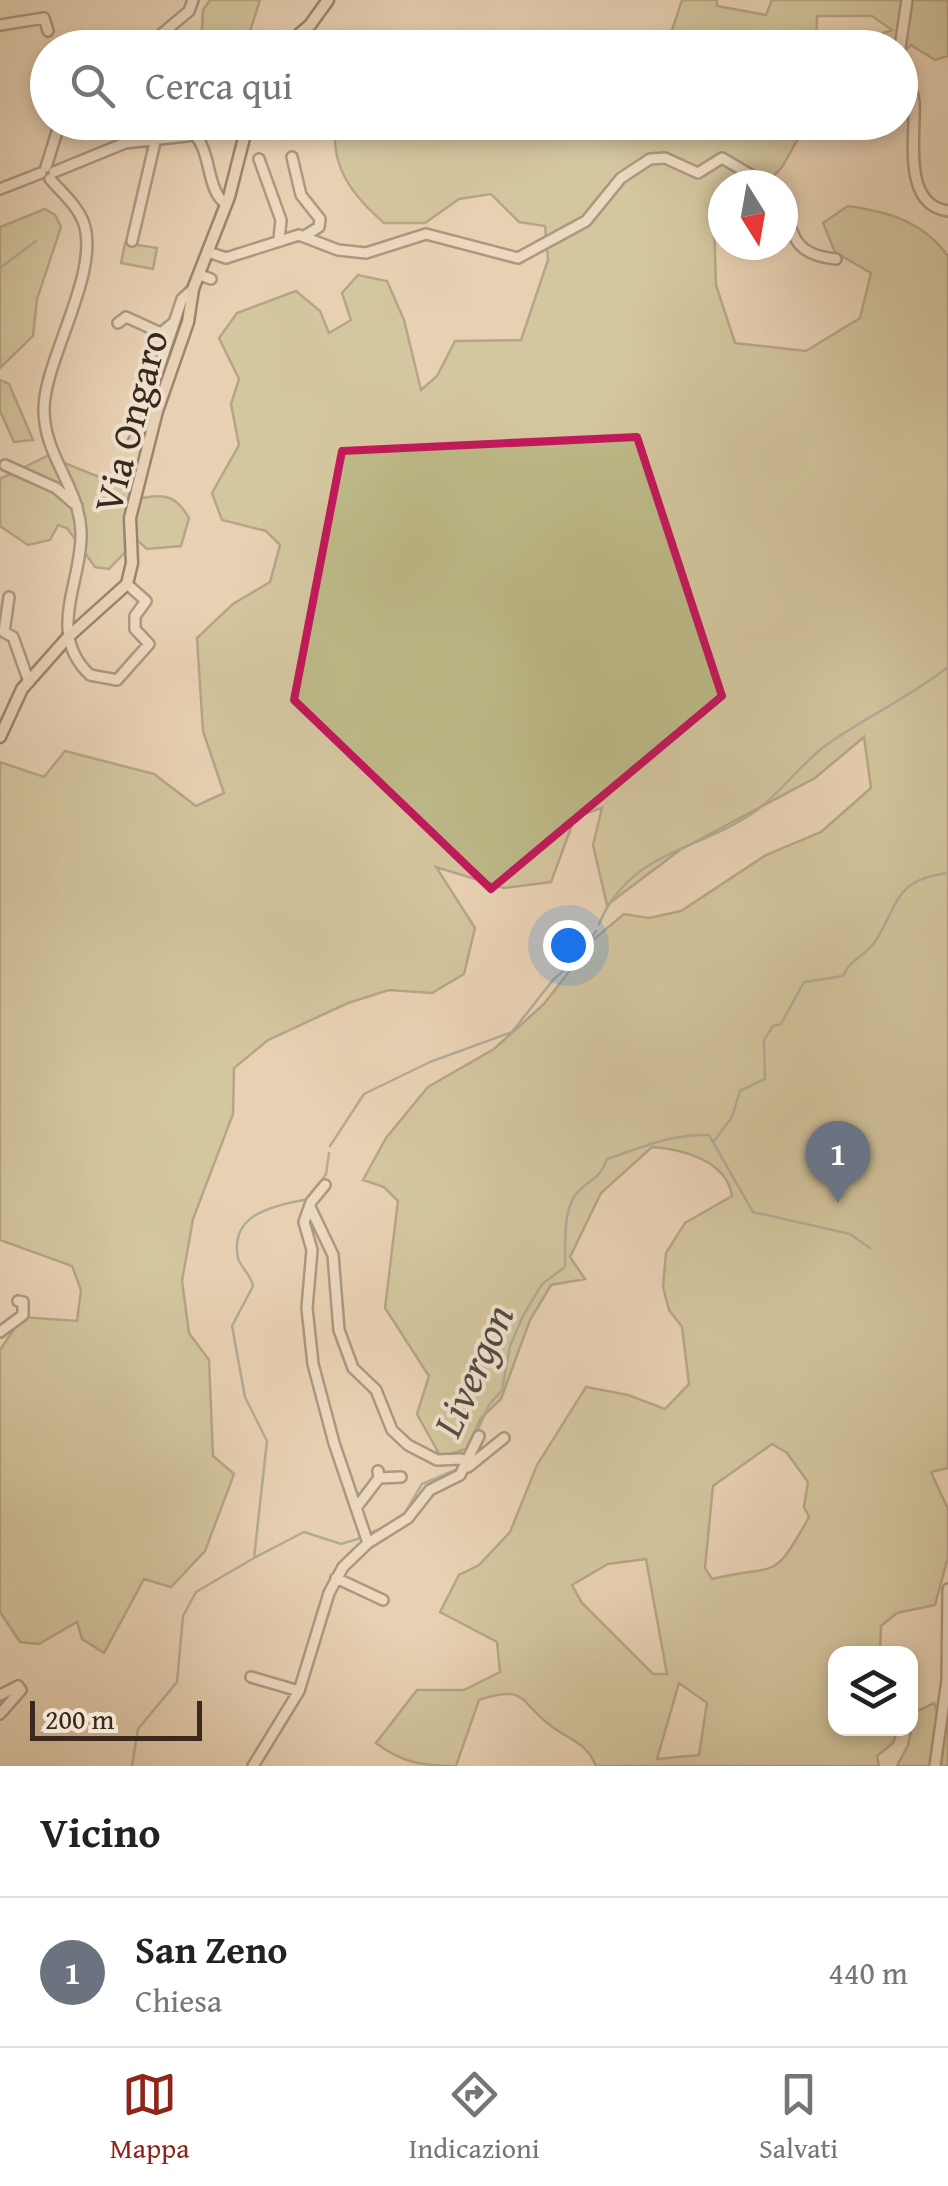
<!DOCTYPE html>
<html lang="it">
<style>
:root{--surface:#fff;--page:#f2f2f2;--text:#222;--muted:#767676;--line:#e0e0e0;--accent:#8f2418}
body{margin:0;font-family:"Gentium Book Plus",serif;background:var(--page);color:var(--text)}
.controls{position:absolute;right:30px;bottom:30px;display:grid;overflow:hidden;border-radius:20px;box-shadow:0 5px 15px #0003}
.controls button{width:90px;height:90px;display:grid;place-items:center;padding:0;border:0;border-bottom:2px solid var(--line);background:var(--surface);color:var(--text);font:50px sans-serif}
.compass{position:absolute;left:708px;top:170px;width:90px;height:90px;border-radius:50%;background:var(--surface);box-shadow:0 5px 15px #0003;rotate:169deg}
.scale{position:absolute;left:30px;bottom:25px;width:172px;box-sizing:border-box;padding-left:10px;border:5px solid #3a281d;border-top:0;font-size:28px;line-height:35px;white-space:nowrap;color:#3a281d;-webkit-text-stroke:8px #f0e1ce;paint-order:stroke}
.you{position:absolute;left:568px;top:945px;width:35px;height:35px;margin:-25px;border:8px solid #fff;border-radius:50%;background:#1a73e8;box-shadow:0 0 0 15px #1a73e833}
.badge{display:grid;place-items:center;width:65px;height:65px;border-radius:50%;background:var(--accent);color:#fff;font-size:32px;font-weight:700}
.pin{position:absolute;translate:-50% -82px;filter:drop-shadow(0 2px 5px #0008)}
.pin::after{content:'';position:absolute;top:52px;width:35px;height:30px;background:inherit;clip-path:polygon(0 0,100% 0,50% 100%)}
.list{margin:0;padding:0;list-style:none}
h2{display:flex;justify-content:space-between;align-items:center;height:130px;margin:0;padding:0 40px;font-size:42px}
h2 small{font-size:32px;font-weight:400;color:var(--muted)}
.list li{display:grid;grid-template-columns:65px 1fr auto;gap:30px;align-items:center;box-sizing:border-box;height:150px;padding:0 40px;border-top:2px solid var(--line)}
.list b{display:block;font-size:38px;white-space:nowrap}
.list p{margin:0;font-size:32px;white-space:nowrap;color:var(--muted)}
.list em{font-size:32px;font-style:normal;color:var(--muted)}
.icon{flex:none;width:55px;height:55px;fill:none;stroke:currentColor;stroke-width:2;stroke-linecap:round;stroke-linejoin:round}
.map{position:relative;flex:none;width:948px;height:1766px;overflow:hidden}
.search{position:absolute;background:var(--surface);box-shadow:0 5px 15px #0003;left:30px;right:30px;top:30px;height:110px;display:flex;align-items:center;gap:25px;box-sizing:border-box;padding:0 35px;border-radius:55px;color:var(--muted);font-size:38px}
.sheet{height:280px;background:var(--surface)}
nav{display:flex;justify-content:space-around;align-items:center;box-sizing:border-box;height:140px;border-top:2px solid var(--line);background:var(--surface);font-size:28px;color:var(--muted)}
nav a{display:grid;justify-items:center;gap:5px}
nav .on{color:var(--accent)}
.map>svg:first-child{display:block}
.green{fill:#bdb988;stroke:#7c7052;stroke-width:2.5;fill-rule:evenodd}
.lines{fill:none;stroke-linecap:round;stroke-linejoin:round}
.stream{stroke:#727e76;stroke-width:2.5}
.minor-casing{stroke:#665242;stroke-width:14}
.major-casing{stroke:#3a281d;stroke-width:15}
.minor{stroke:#f0e1ce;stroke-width:9}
.major{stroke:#e8d1b3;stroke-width:10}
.marked{fill:none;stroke:#c2185b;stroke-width:8;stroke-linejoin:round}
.labels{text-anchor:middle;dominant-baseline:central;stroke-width:8;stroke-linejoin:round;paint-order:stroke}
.street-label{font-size:40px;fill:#3a281d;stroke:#f0e1ce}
.water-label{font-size:42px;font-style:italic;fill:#514c42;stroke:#f0e1ce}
</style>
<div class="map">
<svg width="948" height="1766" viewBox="0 0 948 1766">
<rect width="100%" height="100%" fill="#e8d1b3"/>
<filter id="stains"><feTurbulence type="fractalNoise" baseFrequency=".002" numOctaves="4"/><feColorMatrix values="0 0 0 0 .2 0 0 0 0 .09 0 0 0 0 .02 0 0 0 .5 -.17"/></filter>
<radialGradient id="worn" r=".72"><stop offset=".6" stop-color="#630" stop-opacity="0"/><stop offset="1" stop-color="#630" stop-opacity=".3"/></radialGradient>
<path class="green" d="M 210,0 L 260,0 L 245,47 L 201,47 L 203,10 Z
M 682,0 L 717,0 L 717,6 L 766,15 L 772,0 L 948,0 L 948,56 L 935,60 L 911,45 L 901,54 L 900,48 L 842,47 L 892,30 L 872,16 L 817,16 L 816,47 L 666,48 Z
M 447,122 L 458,128 L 499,128 L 504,122 L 807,123 L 782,167 L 765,185 L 723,185 L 723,214 L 714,220 L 716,285 L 735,343 L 806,351 L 860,318 L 871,273 L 835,252 L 823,223 L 848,206 C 889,212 922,221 948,256 L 948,1468 L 931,1472 L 948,1509 L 948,1557 L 935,1605 L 897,1613 L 881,1626 L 880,1653 L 836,1654 L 836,1728 L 898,1729 L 893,1743 L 877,1756 L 879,1766 L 596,1766 C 586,1742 571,1741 551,1726 C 519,1702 527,1684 479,1700 L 456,1766 C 423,1766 402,1763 376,1743 L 417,1690 L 464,1690 L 500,1672 L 497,1642 L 440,1612 L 459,1575 L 479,1565 L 510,1532 L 537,1465 L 586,1387 L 628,1395 L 665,1409 L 689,1384 L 682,1327 L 669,1310 L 663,1287 L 666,1253 L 685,1223 L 732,1196 C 727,1161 683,1149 652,1147 L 601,1193 L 570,1257 L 585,1279 L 551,1285 L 530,1320 L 501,1399 L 481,1418 L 466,1449 L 441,1457 L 417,1414 L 429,1376 L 385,1308 L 398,1201 L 384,1187 L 363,1180 L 386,1138 L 428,1087 L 494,1049 L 544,1004 L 594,939 L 624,914 L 649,918 L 681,911 L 766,855 L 821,832 L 871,788 L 864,737 L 815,778 L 680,850 L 607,905 L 593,845 L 602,808 L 575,817 L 551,882 L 504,888 L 436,867 L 475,928 L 464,974 L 432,993 L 389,990 L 348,1003 L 268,1040 L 234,1068 L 233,1114 L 193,1219 L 182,1281 L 189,1333 L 209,1360 L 213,1456 L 234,1474 L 205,1551 L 171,1587 L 144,1579 L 104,1653 L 82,1639 L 77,1622 L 39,1644 L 20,1642 L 0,1612 L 0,1350 L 22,1317 L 77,1321 L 81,1290 L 72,1266 L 0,1240 L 0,762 L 44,777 L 65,751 L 154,774 L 196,806 L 224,793 L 203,731 L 197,638 L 233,604 L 270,582 L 280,545 L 266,531 L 222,520 L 212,493 L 239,445 L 231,404 L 239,379 L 219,338 L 237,313 L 296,291 L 320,311 L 329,333 L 351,320 L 342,293 L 358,275 L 387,281 L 404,320 L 421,390 L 437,376 L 455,341 L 521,340 L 548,260 L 545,226 L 519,222 L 491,194 L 459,199 L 425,223 L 384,223 C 353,196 329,166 336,123 ZM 772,1444 L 787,1453 L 808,1482 L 804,1507 L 809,1517 C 772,1584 779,1563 712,1579 L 705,1568 L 713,1486 ZM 646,1559 L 667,1674 L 653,1674 L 582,1603 L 572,1585 L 608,1564 ZM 679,1683 L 707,1703 L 699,1755 L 657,1759 Z
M 45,209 L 55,215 L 61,227 L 37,299 L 33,336 L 0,368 L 0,227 Z
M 125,243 L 157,248 L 153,269 L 121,263 Z
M 0,380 L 9,384 L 33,440 L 14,442 L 0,411 Z
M 47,456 L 99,477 L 119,478 L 142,498 C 166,493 177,497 189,518 L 181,546 L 147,549 L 137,540 L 109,569 L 95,567 L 67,528 L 58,525 L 50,540 L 28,545 L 0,526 L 0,479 Z
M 948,1695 L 948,1766 L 897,1766 L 908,1745 L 915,1712 L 934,1703 L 942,1724 Z"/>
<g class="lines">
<path class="stream" d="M 0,268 L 36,241
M 599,924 C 631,849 699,852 757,810 C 782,791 800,765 825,746 C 864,718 910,697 948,667
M 714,1141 L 732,1117 L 740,1091 L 765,1079 L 764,1040 L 773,1026 L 781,1024 L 804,982 L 843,976 C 850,959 864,957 874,943 C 900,905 892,880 948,873
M 330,1146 L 364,1094 L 430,1062 L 512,1032 L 553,980 L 579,957 L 596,931
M 316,1189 L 326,1174 L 329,1153
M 475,1436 L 489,1405 L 502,1390 L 510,1346 L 523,1316 L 542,1284 L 565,1267 C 566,1244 561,1204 582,1188 C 596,1176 600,1177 607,1159 C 643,1147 670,1134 709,1135 L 753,1212 L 850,1234 L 870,1248
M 403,1516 L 422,1484 L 458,1469
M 367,1534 L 388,1526
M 254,1558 L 304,1532 L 341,1544 L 361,1538
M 132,1766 L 138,1729 L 177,1682 L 183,1616 L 196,1592 L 254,1558 L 267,1441 L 245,1397 L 232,1326 L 253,1286 C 251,1275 241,1268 238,1258 C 229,1211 278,1206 308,1199"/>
<g class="minor-casing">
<path id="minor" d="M 0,25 L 44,18 L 48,31
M 145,48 L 189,11 L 193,0
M 900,48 L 907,0
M 900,65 C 905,77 913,89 914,102 C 916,134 901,205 948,211
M 44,99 L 48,95
M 292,157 L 301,195 L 320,219 L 319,227 L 306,235
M 259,159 L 281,220 L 279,239
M 46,167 L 60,122
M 54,172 L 125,143 L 195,135 C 212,154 206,190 226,204
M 50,179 C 62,193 76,204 83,221 C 102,270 45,358 44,408 C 43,455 79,486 81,531 C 83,581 45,633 90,675 L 117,680 L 149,644 L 135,629 L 135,616 L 146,601 L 127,584
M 0,189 L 41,173
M 783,201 C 793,235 793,255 836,259
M 132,241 L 156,138
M 208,252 L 226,258 L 299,235 L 338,250 L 366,253 L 426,234 L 518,258 L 586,221 L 621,178 L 650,159 L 665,158 L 698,173 L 722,158 L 768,185
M 200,275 L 211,279
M 118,323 L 126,317 L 161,333 L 172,324
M 121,440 L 156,377 L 182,299 L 193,289
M 5,465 L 56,488 L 77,506
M 9,597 L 4,632 L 13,637 L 29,682
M 325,1185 L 311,1202 L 304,1222 L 312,1250 L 307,1308 L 313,1364 L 334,1443 L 368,1543
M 310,1207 L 333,1255 L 339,1330 L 353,1368 L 376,1390 L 392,1430 L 408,1445 L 437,1460 L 461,1459 L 469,1463
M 0,1332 L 23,1315 L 23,1302 L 18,1301
M 468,1467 L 504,1438
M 379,1478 L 401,1477
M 356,1508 L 379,1478 L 378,1471
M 336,1578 L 383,1600
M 251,1677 L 299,1691
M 0,1695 L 18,1686 L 21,1690 L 0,1714
M 253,1766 L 299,1691 L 329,1593 L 343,1567 L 368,1543 L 408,1518 L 430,1490 L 460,1475 L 479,1436
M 935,1766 L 947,1680 L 948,1589"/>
</g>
<g class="major-casing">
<path id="major" d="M 283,48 L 310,25 L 328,0
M 0,737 L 22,689 L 68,637 L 127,584 L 132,563 L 130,518 L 157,411 L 188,322 L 193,289 L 229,197 L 248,122"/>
</g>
<use href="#minor" class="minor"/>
<use href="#major" class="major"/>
</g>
<path d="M0 0H948V1766H0ZM 637,437 L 722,696 L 491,889 L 294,700 L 342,451 Z" fill="#e8d1b3" fill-opacity=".55" fill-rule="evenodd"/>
<path class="marked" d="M 637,437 L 722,696 L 491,889 L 294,700 L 342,451 Z"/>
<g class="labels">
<g class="street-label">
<text transform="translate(130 421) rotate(-75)">Via Ongaro</text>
</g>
<g class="water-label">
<text transform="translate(472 1370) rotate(-66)">Livergon</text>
</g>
</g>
<rect width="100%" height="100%" filter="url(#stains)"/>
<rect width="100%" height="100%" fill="url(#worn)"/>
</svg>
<div class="controls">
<button><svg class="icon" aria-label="layers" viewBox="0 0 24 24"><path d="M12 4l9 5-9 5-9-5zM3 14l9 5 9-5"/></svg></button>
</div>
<svg class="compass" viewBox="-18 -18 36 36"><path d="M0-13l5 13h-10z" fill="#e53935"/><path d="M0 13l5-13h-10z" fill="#767676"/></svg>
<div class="scale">200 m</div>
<div class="you"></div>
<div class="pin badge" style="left:838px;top:1203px;background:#6b7280">1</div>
<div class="search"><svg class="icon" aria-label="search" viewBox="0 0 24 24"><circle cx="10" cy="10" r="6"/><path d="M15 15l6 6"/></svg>Cerca qui</div>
</div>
<section class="sheet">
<h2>Vicino<small></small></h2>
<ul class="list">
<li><span class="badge" style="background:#6b7280">1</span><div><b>San Zeno</b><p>Chiesa</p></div><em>440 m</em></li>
</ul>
</section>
<nav>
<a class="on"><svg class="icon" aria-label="map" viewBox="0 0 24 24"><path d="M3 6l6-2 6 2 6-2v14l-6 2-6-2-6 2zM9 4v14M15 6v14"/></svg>Mappa</a>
<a><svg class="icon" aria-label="directions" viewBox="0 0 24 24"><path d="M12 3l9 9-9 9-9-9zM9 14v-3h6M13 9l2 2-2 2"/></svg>Indicazioni</a>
<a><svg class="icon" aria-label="saved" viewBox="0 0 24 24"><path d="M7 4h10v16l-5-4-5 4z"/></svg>Salvati</a>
</nav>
